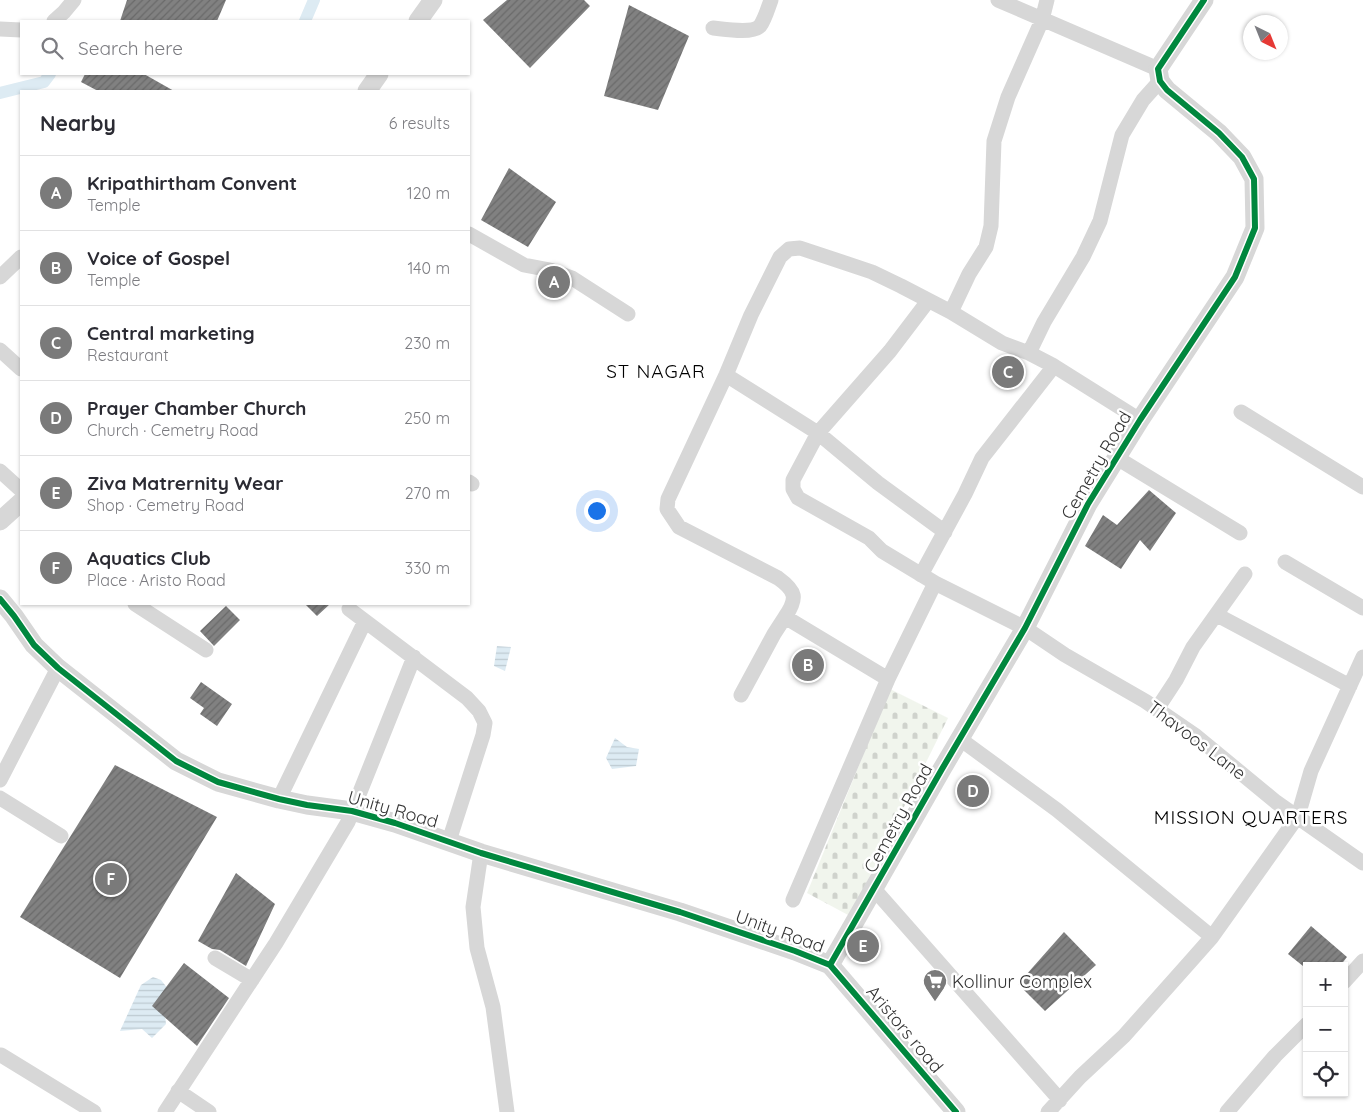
<!DOCTYPE html>
<meta charset="utf-8">
<style>
:root{--surface:#fff;--page:#f7f7f7;--text:#2b2b33;--muted:#7c7c81;--line:#e1e1e2;--accent:#7a7a7a}
body{margin:0;font-family:Quicksand,sans-serif;background:var(--page);color:var(--text)}
.controls{position:absolute;right:15px;bottom:15px;display:grid;overflow:hidden;border-radius:0px;box-shadow:0 1px 4px #0004}
.controls button{width:45px;height:45px;display:grid;place-items:center;padding:0;border:0;border-bottom:1px solid var(--line);background:var(--surface);color:var(--text);font:25px sans-serif}
.compass{position:absolute;left:1243px;top:15px;width:45px;height:45px;border-radius:50%;background:var(--surface);box-shadow:0 1px 4px #0004;rotate:137deg}
.you{position:absolute;left:596px;top:510px;width:18px;height:18px;margin:-12px;border:4px solid #fff;border-radius:50%;background:#1a73e8;box-shadow:0 0 0 8px #1a73e833}
.badge{display:grid;place-items:center;width:32px;height:32px;border-radius:50%;background:var(--accent);color:#fff;font-size:16px;font-weight:700}
.pin{position:absolute;translate:-50% -50%;border:2px solid #fff;box-shadow:0 1px 5px #0006}
.list{margin:0;padding:0;list-style:none}
h2{display:flex;justify-content:space-between;align-items:center;height:65px;margin:0;padding:0 20px;font-size:21px}
h2 small{font-size:16px;font-weight:400;color:var(--muted)}
.list li{display:grid;grid-template-columns:32px 1fr auto;gap:15px;align-items:center;box-sizing:border-box;height:75px;padding:0 20px;border-top:1px solid var(--line)}
.list b{display:block;font-size:19px;white-space:nowrap}
.list p{margin:0;font-size:16px;white-space:nowrap;color:var(--muted)}
.list em{font-size:16px;font-style:normal;color:var(--muted)}
.icon{flex:none;width:28px;height:28px;fill:none;stroke:currentColor;stroke-width:2;stroke-linecap:round;stroke-linejoin:round}
.map{position:relative;flex:none;width:1363px;height:1112px;overflow:hidden}
.search{position:absolute;background:var(--surface);box-shadow:0 1px 4px #0004;left:20px;top:20px;width:450px;height:55px;display:flex;align-items:center;gap:12px;box-sizing:border-box;padding:0 18px;border-radius:0px;color:var(--muted);font-size:19px}
.panel{position:absolute;background:var(--surface);box-shadow:0 1px 4px #0004;left:20px;top:90px;width:450px;height:515px;border-radius:0px}
.map>svg:first-child{display:block}
.cemetery{fill:url(#cemetery-stones)}
.water{fill:url(#water-rules)}
.lines{fill:none;stroke-linecap:round;stroke-linejoin:round}
.canal{stroke:#ddebf3;stroke-width:12}
.building{fill:url(#building-hatch)}
.minor{stroke:#d7d7d7;stroke-width:15}
.tertiary{stroke:#d7d7d7;stroke-width:19}
.cycleway-casing{stroke:#fff;stroke-width:9}
.cycleway{stroke:#00873e;stroke-width:6}
.labels{text-anchor:middle;dominant-baseline:central;stroke-width:5;stroke-linejoin:round;paint-order:stroke}
.street-label{font-size:18px;fill:#333;stroke:#fff}
.poi-label{font-size:18px;fill:#333;stroke:#fff;text-anchor:start}
.neighbourhood-label{font-size:19px;letter-spacing:1px;fill:#000;stroke:#fff}
</style>
<div class="map">
<svg width="1363" height="1112" viewBox="0 0 1363 1112">
<defs>
<pattern id="cemetery-stones" width="16" height="16" patternUnits="userSpaceOnUse" patternTransform="scale(1.25)"><rect width="16" height="16" fill="#f1f5ed"/><path d="M2 7V4a2 2 0 0 1 4 0v3zM10 15v-3a2 2 0 0 1 4 0v3z" fill="#cfd2cc"/></pattern>
<pattern id="water-rules" width="6" height="5" patternUnits="userSpaceOnUse" patternTransform="scale(1.25)"><rect width="6" height="5" fill="#ddebf3"/><path d="M0 2.5h6" fill="none" stroke="#becad1"/></pattern>
<pattern id="building-hatch" width="6" height="6" patternUnits="userSpaceOnUse" patternTransform="scale(1.25)"><rect width="6" height="6" fill="#818181"/><path d="M-1 1l2-2M0 6l6-6M5 7l2-2" fill="none" stroke="#6a6a6a"/></pattern>
</defs>
<rect width="100%" height="100%" fill="#fff"/>
<path class="cemetery" d="M 890,689 L 948,718 L 850,916 L 807,893 Z"/>
<path class="water" d="M 497,646 L 511,647 L 505,671 L 494,666 Z
M 615,738 L 627,747 L 639,749 L 636,766 L 612,769 L 606,758 Z
M 153,977 L 161,980 L 172,994 L 164,1006 L 166,1024 L 152,1038 L 142,1029 L 120,1031 L 141,985 Z"/>
<g class="lines">
<path class="canal" d="M 305,21 L 314,0
M 0,93 L 44,82 L 50,74"/>
</g>
<path class="building" d="M 127,0 L 226,0 L 217,21 L 120,21 Z
M 507,0 L 584,0 L 590,6 L 530,68 L 483,20 Z
M 629,5 L 689,36 L 658,110 L 604,96 Z
M 85,74 L 144,74 L 174,91 L 98,91 L 81,82 Z
M 509,168 L 556,202 L 528,247 L 481,220 Z
M 1149,490 L 1176,513 L 1150,551 L 1140,540 L 1121,569 L 1085,546 L 1103,515 L 1117,525 Z
M 305,604 L 330,604 L 317,616 Z
M 226,606 L 240,620 L 214,646 L 200,631 Z
M 201,682 L 232,704 L 217,726 L 200,714 L 204,708 L 190,698 Z
M 115,765 L 217,817 L 120,978 L 20,917 Z
M 236,873 L 275,904 L 246,966 L 220,950 L 212,949 L 198,941 Z
M 1311,926 L 1347,957 L 1340,966 L 1303,966 L 1288,954 Z
M 1064,932 L 1096,965 L 1045,1011 L 1018,984 Z
M 184,963 L 229,998 L 197,1046 L 152,1006 Z"/>
<g class="lines">
<path class="minor" d="M 998,0 L 1158,69
M 54,21 L 64,12 L 74,0
M 713,28 C 724,29 752,34 760,26 C 765,19 768,8 771,0
M 0,29 L 21,30
M 469,234 L 524,265 L 550,270 L 572,278 L 628,314
M 0,277 L 21,257
M 928,301 L 890,351 L 818,433 L 878,483 L 945,532
M 951,312 L 969,274 L 986,247 L 991,226 L 994,141 L 1008,97 L 1042,20 L 1047,0
M 0,350 L 21,369
M 1029,353 L 1044,322 L 1083,257 L 1100,221 L 1122,135 L 1143,100 L 1160,81
M 726,375 L 818,433 L 793,480 L 793,489 L 798,498 L 869,538 L 882,551 L 935,583
M 1241,412 L 1363,487
M 1117,458 L 1240,533
M 0,471 L 21,490
M 469,482 L 472,484
M 1285,562 L 1363,608
M 921,575 L 965,494 L 982,458 L 1054,366
M 135,604 L 206,650
M 349,609 L 467,698 L 479,711 L 485,723 L 483,735 L 449,841
M 1217,615 L 1350,686
M 785,617 C 798,598 796,591 778,578 L 679,527 L 667,509 L 668,499 L 726,375 L 751,315 L 780,257 L 789,249 L 800,248 L 872,272 L 901,286 L 951,312 L 1002,343 L 1029,353 L 1054,366 L 1140,420
M 741,695 L 774,634 L 785,617 L 888,679 L 935,583 L 1025,628 L 1065,655 L 1145,701 L 1196,736 L 1276,802 L 1363,863
M 1157,709 L 1176,680 L 1193,647 L 1245,574
M 960,739 L 1057,810 L 1212,937
M 0,780 L 58,668
M 0,798 L 61,836
M 279,799 L 365,621
M 481,853 L 473,907 L 477,948 L 493,1007 L 507,1112
M 874,889 L 1060,1100
M 793,900 L 888,679
M 215,958 L 252,980
M 1344,982 L 1363,961
M 1,1055 L 94,1112
M 178,1091 L 209,1112
M 165,1112 L 276,943 L 348,822 L 414,657
M 1048,1112 L 1080,1077 L 1124,1036 L 1189,963 L 1212,937 L 1298,816 L 1311,771 L 1363,657
M 1227,1112 L 1275,1056 L 1307,1024"/>
<path class="tertiary" d="M 418,21 L 433,0
M 367,91 L 379,74
M 0,521 L 21,502
M 0,599 L 14,616 L 34,645 L 58,668 L 176,761 L 218,782 L 279,799 L 307,805 L 352,811 L 395,823 L 481,853 L 680,912 L 795,951 L 830,965 L 956,1112
M 830,965 L 942,769 L 1025,628 L 1088,504 L 1140,420 L 1235,277 L 1255,228 L 1254,179 L 1242,157 L 1219,133 L 1167,90 L 1160,81 L 1158,69 L 1204,0"/>
<g class="cycleway-casing">
<path id="cycleway" d="M 0,599 L 14,616 L 34,645 L 58,668 L 176,761 L 218,782 L 279,799 L 307,805 L 352,811 L 395,823 L 481,853 L 680,912 L 795,951 L 830,965 L 956,1112
M 830,965 L 942,769 L 1025,628 L 1088,504 L 1140,420 L 1235,277 L 1255,228 L 1254,179 L 1242,157 L 1219,133 L 1167,90 L 1160,81 L 1158,69 L 1204,0"/>
</g>
<use href="#cycleway" class="cycleway"/>
</g>
<defs>
<g id="supermarket-pin" transform="scale(1.25)"><path d="M0 17L-7.5 6A9.5 9.5 0 1 1 7.5 6Z" fill="#7a7a7a" stroke="#fff"/><path d="M-6-5.5h2.5l.6 2H6L4.5 2H-2.5L-4.4-4H-6ZM-1.5 3.2a1.3 1.3 0 1 0 .1 0ZM3 3.2a1.3 1.3 0 1 0 .1 0Z" fill="#fff"/></g>
</defs>
<g fill-rule="evenodd">
<use href="#supermarket-pin" x="935" y="981"/>
</g>
<g class="labels">
<g class="street-label">
<text transform="translate(1096 465) rotate(-60)">Cemetry Road</text>
<text transform="translate(1197 740) rotate(37)">Thavoos Lane</text>
<text transform="translate(393 809) rotate(16)">Unity Road</text>
<text transform="translate(898 818) rotate(-61)">Cemetry Road</text>
<text transform="translate(780 931) rotate(20)">Unity Road</text>
<text transform="translate(905 1029) rotate(50)">Aristors road</text>
</g>
<g class="poi-label">
<text x="952" y="981">Kollinur Complex</text>
</g>
<g class="neighbourhood-label">
<text x="656" y="371">ST NAGAR</text>
<text x="1251" y="817">MISSION QUARTERS</text>
</g>
</g>
</svg>
<div class="controls">
<button>+</button>
<button>−</button>
<button><svg class="icon" aria-label="locate" viewBox="0 0 24 24"><circle cx="12" cy="12" r="6"/><path d="M12 2v4M12 18v4M2 12h4M18 12h4"/></svg></button>
</div>
<svg class="compass" viewBox="-18 -18 36 36"><path d="M0-13l5 13h-10z" fill="#e53935"/><path d="M0 13l5-13h-10z" fill="#7c7c81"/></svg>
<div class="you"></div>
<div class="pin badge" style="left:554px;top:282px">A</div>
<div class="pin badge" style="left:808px;top:665px">B</div>
<div class="pin badge" style="left:1008px;top:372px">C</div>
<div class="pin badge" style="left:973px;top:791px">D</div>
<div class="pin badge" style="left:863px;top:946px">E</div>
<div class="pin badge" style="left:111px;top:879px">F</div>
<div class="search"><svg class="icon" aria-label="search" viewBox="0 0 24 24"><circle cx="10" cy="10" r="6"/><path d="M15 15l6 6"/></svg>Search here</div>
<section class="panel">
<h2>Nearby<small>6 results</small></h2>
<ul class="list">
<li><span class="badge">A</span><div><b>Kripathirtham Convent</b><p>Temple</p></div><em>120 m</em></li>
<li><span class="badge">B</span><div><b>Voice of Gospel</b><p>Temple</p></div><em>140 m</em></li>
<li><span class="badge">C</span><div><b>Central marketing</b><p>Restaurant</p></div><em>230 m</em></li>
<li><span class="badge">D</span><div><b>Prayer Chamber Church</b><p>Church · Cemetry Road</p></div><em>250 m</em></li>
<li><span class="badge">E</span><div><b>Ziva Matrernity Wear</b><p>Shop · Cemetry Road</p></div><em>270 m</em></li>
<li><span class="badge">F</span><div><b>Aquatics Club</b><p>Place · Aristo Road</p></div><em>330 m</em></li>
</ul>
</section>
</div>
